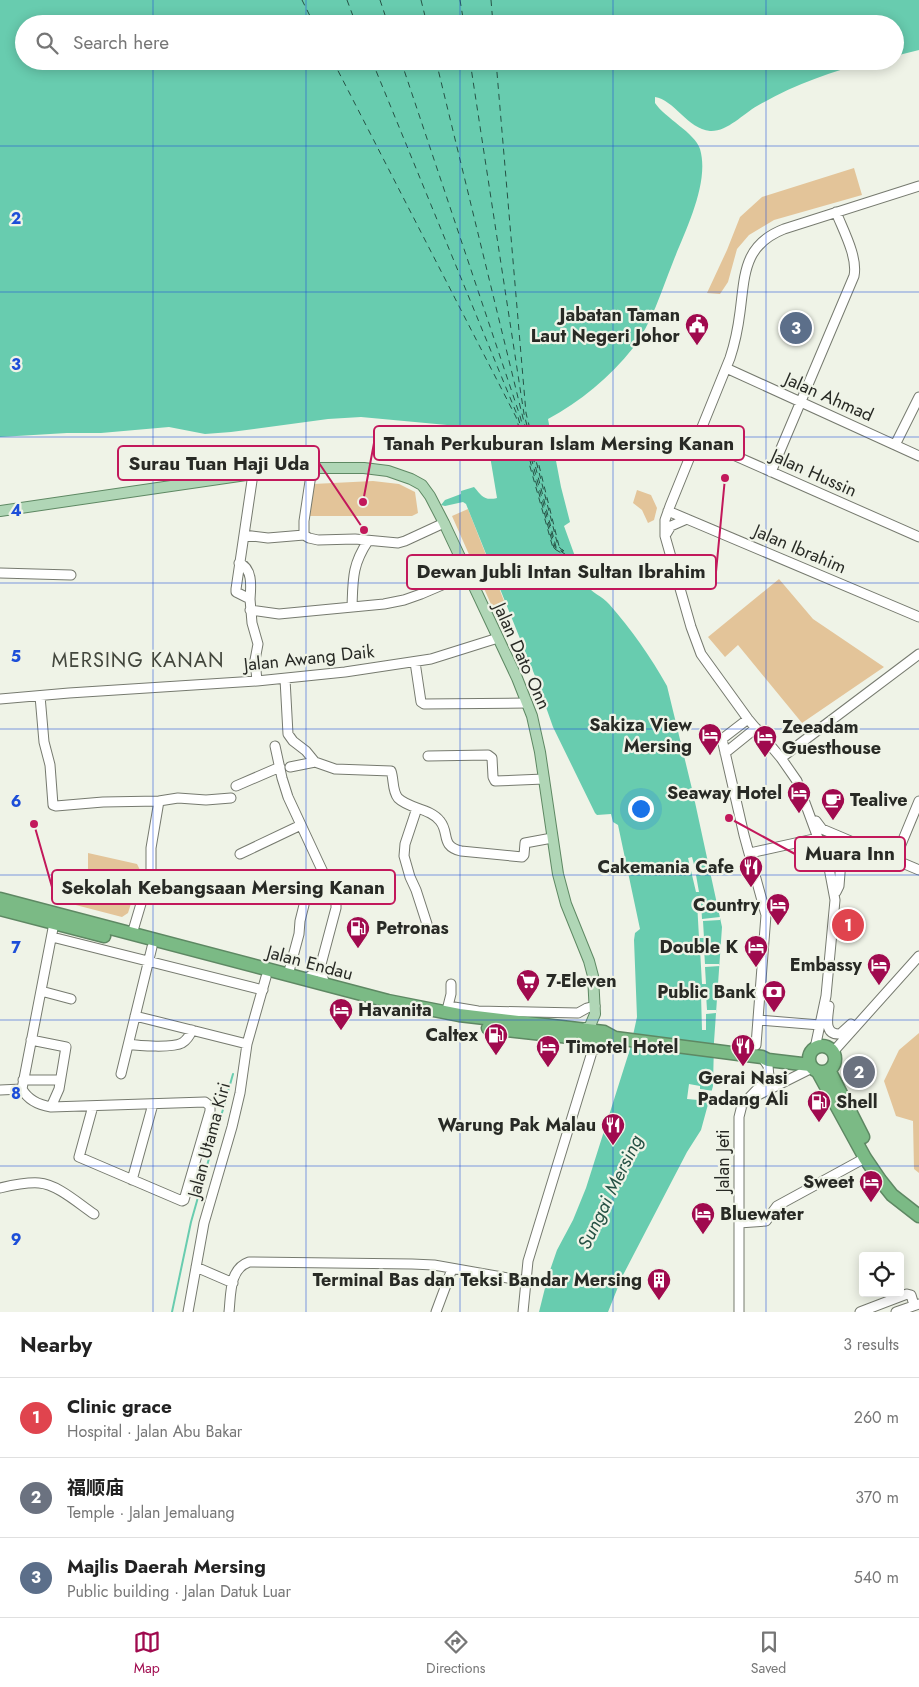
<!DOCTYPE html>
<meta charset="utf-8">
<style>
:root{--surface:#fff;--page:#f2f2f2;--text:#222;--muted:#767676;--line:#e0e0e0;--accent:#a00a4e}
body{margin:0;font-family:Jost,"Noto Sans SC",sans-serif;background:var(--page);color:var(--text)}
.controls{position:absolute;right:15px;bottom:15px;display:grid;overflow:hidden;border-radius:5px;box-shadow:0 2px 12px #0003}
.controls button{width:45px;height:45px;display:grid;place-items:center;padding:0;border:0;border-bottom:1px solid var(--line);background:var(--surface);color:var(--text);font:25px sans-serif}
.you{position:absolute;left:640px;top:808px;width:18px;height:18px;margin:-12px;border:4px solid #fff;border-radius:50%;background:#1a73e8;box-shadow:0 0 0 8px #1a73e833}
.badge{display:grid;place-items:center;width:32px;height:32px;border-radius:50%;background:var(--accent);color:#fff;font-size:16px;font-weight:700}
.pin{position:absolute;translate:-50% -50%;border:2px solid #fff;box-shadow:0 1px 5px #0006}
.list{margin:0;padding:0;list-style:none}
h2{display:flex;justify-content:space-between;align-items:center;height:65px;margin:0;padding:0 20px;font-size:21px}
h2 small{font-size:16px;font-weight:400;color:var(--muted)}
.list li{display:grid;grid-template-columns:32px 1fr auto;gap:15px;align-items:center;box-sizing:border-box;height:80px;padding:0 20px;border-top:1px solid var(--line)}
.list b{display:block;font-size:19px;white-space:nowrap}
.list p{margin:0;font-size:16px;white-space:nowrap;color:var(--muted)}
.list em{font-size:16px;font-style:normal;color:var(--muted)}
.icon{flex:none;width:28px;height:28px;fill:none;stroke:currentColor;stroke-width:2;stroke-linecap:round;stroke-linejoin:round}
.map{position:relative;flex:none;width:919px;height:1312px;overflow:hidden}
.search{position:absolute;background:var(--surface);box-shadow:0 2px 12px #0003;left:15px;right:15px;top:15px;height:55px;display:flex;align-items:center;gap:12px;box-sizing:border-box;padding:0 18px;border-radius:28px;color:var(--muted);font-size:19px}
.sheet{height:305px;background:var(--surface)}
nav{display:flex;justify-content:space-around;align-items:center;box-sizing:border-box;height:70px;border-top:1px solid var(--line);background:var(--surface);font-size:14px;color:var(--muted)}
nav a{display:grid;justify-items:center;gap:2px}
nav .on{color:var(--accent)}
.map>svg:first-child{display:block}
.green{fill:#e3c499}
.water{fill:#68ccaf}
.pier{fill:#eff3e7}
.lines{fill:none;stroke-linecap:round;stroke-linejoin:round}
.stream{stroke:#68ccaf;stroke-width:2}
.ferry{stroke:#265245;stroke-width:1;stroke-dasharray:6 5;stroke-linecap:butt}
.minor-casing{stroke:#767a6f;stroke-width:11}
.major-casing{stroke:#5e8863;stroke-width:12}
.highway-casing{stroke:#5e8863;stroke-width:15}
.minor{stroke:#fff;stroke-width:9}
.major{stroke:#b0d6b6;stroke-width:10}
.highway{stroke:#7bba85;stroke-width:12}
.grid{fill:none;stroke:#1d4ed8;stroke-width:1;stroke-opacity:0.55}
.labels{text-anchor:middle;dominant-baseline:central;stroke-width:4.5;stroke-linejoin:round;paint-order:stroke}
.poi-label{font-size:18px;font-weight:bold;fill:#282a25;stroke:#eff3e7;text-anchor:end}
.street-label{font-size:18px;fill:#282a25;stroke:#eff3e7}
.water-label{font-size:19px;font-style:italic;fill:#265245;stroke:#eff3e7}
.quarter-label{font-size:20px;letter-spacing:1px;fill:#43473d;stroke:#eff3e7}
.grid-label{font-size:16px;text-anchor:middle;font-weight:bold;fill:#1d4ed8;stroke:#eff3e7;stroke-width:4.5;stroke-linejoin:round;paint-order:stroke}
.leader{fill:none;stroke:#c2185b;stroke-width:2}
.callout-dot{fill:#c2185b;stroke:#eff3e7;stroke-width:2}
.callout{fill:#eff3e7;stroke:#c2185b;stroke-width:2}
.callout-label{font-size:19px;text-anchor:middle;font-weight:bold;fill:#282a25}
</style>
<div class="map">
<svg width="919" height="1312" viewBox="0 0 919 1312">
<rect width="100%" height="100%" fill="#eff3e7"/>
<path class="green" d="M 854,168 L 862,195 L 774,220 L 749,235 L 737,249 L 728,282 L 720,294 L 707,293 L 727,250 L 740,217 L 762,197 Z
M 373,481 L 399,484 L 415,492 L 418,513 L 412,516 L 309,516 L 313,484 Z
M 637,490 L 651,495 L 657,508 L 654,520 L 648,523 L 642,510 L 633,503 Z
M 468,509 L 506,606 L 494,611 L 452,516 Z
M 779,579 L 813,619 L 884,667 L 802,723 L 738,645 L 725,657 L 708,637 Z
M 88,853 L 137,864 L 141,872 L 128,913 L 122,917 L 68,903 L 71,893 L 88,890 Z
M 919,1033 L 919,1173 L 914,1169 L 913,1121 L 896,1116 L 884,1081 L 899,1050 Z"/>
<path class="water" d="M 0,0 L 919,0 L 919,50 L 895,56 L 895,24 L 24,24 L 24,61 L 871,61 C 831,72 793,85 757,106 C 743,114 727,132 710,131 C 688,129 673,99 655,97 L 655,103 C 665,118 695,133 700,149 C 710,183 685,231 673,262 C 661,292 652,323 633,348 C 610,377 580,402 548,419 L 561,487 L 570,522 L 564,526 L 585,584 C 592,593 602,596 609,604 C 631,629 651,657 667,686 L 693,793 L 722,927 L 714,1042 L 713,1086 L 701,1130 L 687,1152 L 622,1277 L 608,1312 L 539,1312 L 548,1276 L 557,1250 L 573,1220 L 586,1188 L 630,1049 L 637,1017 L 634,940 L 635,933 L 640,929 L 618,825 L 613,822 L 611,814 L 597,815 L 595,813 L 553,727 L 535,676 L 466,504 L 463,502 L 445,506 L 441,505 L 445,500 L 461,494 L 461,491 L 474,487 C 482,496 484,501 497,498 L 490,456 L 486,445 L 480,434 L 447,425 L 361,417 L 328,419 L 231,432 L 205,434 L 169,427 L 101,433 L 67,433 L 0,437 Z"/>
<path class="pier" d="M 692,857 L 696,872 L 709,869 L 710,872 L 696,875 L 699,892 L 696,892 L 688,858 Z
M 697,902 L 701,902 L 702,919 L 720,917 L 720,920 L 703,921 L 704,938 L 699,938 Z
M 704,948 L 705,964 L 719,964 L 720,966 L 705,967 L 706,984 L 702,984 L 700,949 Z
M 701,994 L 706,994 L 707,1010 L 716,1010 L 716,1013 L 706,1014 L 706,1030 L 702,1030 Z
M 689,1084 L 700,1086 L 700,1089 L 714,1091 L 714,1094 L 699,1093 L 698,1100 L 687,1099 Z"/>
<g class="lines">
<path class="stream" d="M 172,1312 L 191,1222 L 233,1074"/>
<path class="ferry" d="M 302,0 L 314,24
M 347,0 L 356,24
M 380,0 L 388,24
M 421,0 L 427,24
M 460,0 L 464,24
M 491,0 L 493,24
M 333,61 L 516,417 L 553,548 L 578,563
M 372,61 L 518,417 L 554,548 L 560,552
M 401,61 L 520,416 L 555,547 L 569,557
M 436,61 L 522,414 L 556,547 L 563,552
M 470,61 L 524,414 L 558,546 L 573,560
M 496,61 L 526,413 L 559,546 L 564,551"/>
<g class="minor-casing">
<path id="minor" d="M 726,368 L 919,456
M 697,439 L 919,537
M 895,445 L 919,397
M 771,472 L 854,276 C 858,257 843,230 836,212
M 253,474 L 236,589 L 236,592 L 250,599 L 252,623 L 258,644 L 255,660 L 257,681
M 668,511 L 919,617
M 244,535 L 268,538 L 304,535
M 304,535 L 309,538 L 318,540 L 355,539 L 398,543 L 405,541 L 444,523
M 304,535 L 304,521 L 312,468
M 665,536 L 671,526 L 687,519
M 239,563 C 253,568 251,587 250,599
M 0,573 L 71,575
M 352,607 C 353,579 352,565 368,541
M 250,610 L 279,614 L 384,604 L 404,600 L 421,594 L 468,574
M 415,662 L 421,702 L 424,704 L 527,703
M 285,679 L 288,734 L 293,741 L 306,751 L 315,762 L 335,769 L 391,771 C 394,779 392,791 398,798 C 409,809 430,808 440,821 C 450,833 440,846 461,851 L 522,857 L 524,855 L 525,843 L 552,838
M 40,696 L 44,742 L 50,765 L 53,805 L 56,806 L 103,802 L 159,801 L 178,798 L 206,800 L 231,798
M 0,699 L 69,693 L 257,681 L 345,672 L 431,659 L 498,638
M 748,719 L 722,739 L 744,835 L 766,915 L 756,1045
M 275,746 L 282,778 L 288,797 L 336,900 L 336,908 L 320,968
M 725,753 L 756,728
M 428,756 L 488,755 L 492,758 L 493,777 L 495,781 L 544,779
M 781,758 L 919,654
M 290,767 L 315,762
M 236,786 L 280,767
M 417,808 L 405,844 L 404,856 L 410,877 L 416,890 L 427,924
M 816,821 L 822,829 L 919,870
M 750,853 L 818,838
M 240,854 L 301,825
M 895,859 L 919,801
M 836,892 L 839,886 L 842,848 L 847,845 L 858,847
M 132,934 L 151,870 L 151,848 L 159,801
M 52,937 L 263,990
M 288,975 L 299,934 L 300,921 L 304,905
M 305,979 L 315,973 L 320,968 L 325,985
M 41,991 L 71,999
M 448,1006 L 478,1011 L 578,1013 L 587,1008 L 595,1006
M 829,1006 C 828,1017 823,1035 840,1034 L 851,1024
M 447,1010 L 451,994 L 451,984
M 135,1016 L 247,1044
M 758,1020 L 820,1025
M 31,1040 L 66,1047 L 59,1089 L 51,1107
M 129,1044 C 139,1046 173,1048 182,1043 C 187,1040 190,1035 192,1030
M 815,1048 L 826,996 L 835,900 L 829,868 L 797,781 L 781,758 L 748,719 L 701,654 L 691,627 L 665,536 L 665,520 L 670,506 L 730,358 C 735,343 738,328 740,312 C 745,275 743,245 784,229 L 919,186
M 833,1052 L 919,956
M 121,1074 L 152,947
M 23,1080 L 60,1080
M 22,1089 C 28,1100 39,1105 51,1107 L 205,1102 L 210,1106 L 210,1111 L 184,1200 L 182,1201 L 79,1157 L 93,1106
M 22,1089 L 55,918
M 0,1090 L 22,1089
M 754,1097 L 812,1068
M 132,1180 L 153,1104
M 0,1188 C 13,1185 26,1182 39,1183 C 57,1184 79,1204 94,1214
M 739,1223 L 766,1221 L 777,1206 L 865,1158
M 196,1267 L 233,1283
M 188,1312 L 204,1223 L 232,1127 L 240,1093 L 247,1044 L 266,977
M 229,1312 C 231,1294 229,1269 249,1262 L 412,1264 L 434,1265 L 525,1281
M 436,1312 L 452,1269
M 523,1312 L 528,1261 L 592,1052 L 606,1041
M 739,1312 L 739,1117 L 742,1105 L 769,1077 L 768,1066 L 762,1057
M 860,1312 L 907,1294 L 911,1295 L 914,1305
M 896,1312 L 919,1304"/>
</g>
<g class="major-casing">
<path id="major" d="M 0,511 L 253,474 L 312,468 L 364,468 L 388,471 L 411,479 L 422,485 L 430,496 L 444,523 L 517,678 L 532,716 L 540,752 L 558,874 L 566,904 L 589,961 L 593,976 L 595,1014 L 590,1026 L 584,1029"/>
</g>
<g class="highway-casing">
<path id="highway" d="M 0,899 L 388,1001 L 459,1015 L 604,1032 L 615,1038 L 762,1057 L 768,1060 L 810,1065
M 0,909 L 104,936
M 488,1028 L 606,1041 L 615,1038
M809 1059a13 13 0 1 1 26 0a13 13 0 1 1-26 0Z
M 829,1070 L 863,1137
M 818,1072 L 865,1158 L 880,1180 L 892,1195 L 919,1216"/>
</g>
<use href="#minor" class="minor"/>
<use href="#major" class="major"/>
<use href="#highway" class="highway"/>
</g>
<path class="grid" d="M 153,0 L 153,24M 306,0 L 306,24M 460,0 L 460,24M 613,0 L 613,24M 766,0 L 766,24M 153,61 L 153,1312M 306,61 L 306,1312M 460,61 L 460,1312M 613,61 L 613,1312M 766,61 L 766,1312M 0,146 L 919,146M 0,292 L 919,292M 0,437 L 919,437M 0,583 L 919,583M 0,729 L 919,729M 0,875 L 919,875M 0,1020 L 919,1020M 0,1166 L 919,1166"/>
<defs>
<g id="civic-pin" transform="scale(1.25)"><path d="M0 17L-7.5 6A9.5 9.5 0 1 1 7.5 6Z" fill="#a00a4e" stroke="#eff3e7"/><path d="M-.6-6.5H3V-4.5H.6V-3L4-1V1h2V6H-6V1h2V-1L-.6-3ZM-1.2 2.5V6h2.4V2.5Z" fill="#fff"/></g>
<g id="hotel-pin" transform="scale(1.25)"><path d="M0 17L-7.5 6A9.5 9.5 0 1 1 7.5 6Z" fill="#a00a4e" stroke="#eff3e7"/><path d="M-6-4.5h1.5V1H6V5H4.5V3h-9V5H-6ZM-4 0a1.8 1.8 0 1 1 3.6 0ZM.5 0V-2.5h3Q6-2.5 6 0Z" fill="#fff"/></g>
<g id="cafe-pin" transform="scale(1.25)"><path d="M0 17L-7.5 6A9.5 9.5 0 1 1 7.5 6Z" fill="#a00a4e" stroke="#eff3e7"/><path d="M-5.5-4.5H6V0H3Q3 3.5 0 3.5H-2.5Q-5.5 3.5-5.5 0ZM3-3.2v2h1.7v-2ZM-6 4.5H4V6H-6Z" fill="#fff"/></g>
<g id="restaurant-pin" transform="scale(1.25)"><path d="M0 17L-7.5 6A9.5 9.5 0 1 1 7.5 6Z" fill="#a00a4e" stroke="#eff3e7"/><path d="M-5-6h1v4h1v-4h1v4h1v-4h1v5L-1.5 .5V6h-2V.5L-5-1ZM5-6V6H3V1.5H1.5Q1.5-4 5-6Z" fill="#fff"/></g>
<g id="fuel-pin" transform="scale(1.25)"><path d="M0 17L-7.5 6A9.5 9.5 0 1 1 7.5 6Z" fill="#a00a4e" stroke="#eff3e7"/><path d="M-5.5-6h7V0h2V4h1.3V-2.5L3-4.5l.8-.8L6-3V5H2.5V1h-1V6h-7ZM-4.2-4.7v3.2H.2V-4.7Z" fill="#fff"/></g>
<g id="supermarket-pin" transform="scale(1.25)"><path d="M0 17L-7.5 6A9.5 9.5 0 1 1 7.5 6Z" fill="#a00a4e" stroke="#eff3e7"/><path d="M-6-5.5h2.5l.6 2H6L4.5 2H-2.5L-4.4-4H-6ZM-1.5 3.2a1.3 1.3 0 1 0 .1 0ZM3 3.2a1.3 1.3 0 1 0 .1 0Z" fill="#fff"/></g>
<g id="bank-pin" transform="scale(1.25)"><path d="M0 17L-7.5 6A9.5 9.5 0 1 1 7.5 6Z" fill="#a00a4e" stroke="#eff3e7"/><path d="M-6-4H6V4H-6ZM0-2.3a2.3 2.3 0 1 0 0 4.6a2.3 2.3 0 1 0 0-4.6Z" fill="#fff"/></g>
<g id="building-pin" transform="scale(1.25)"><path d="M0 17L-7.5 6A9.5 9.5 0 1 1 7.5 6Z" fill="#a00a4e" stroke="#eff3e7"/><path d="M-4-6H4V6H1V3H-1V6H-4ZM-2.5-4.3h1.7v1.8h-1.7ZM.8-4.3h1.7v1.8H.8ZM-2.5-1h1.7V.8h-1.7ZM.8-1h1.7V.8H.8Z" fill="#fff"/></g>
</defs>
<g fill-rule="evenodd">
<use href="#civic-pin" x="697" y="325"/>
<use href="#hotel-pin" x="710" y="735"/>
<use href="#hotel-pin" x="765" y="737"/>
<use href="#hotel-pin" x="799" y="793"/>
<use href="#cafe-pin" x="833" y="800"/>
<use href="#restaurant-pin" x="751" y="867"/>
<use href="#hotel-pin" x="778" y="905"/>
<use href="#fuel-pin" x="358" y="928"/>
<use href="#hotel-pin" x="756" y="947"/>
<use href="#hotel-pin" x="879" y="965"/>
<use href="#supermarket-pin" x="528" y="981"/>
<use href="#bank-pin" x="774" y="992"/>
<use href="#hotel-pin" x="341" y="1010"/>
<use href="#fuel-pin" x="496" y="1035"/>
<use href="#restaurant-pin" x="743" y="1046"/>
<use href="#hotel-pin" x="548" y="1047"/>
<use href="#fuel-pin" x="819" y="1102"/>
<use href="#restaurant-pin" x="613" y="1125"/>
<use href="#hotel-pin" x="871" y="1182"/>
<use href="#hotel-pin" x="703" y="1214"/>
<use href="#building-pin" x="659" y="1280"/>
</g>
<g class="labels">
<g class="poi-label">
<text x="680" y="315">Jabatan Taman<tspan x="680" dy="21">Laut Negeri Johor</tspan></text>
<text x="692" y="725">Sakiza View<tspan x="692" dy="21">Mersing</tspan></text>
<text x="782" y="727" text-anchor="start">Zeeadam<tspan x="782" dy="21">Guesthouse</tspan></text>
<text x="782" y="793">Seaway Hotel</text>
<text x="850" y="800" text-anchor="start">Tealive</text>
<text x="734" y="867">Cakemania Cafe</text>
<text x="760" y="905">Country</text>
<text x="376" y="928" text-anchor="start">Petronas</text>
<text x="738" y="947">Double K</text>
<text x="862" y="965">Embassy</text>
<text x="546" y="981" text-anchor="start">7-Eleven</text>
<text x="756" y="992">Public Bank</text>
<text x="358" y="1010" text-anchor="start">Havanita</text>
<text x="478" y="1035">Caltex</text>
<text x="566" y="1047" text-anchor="start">Timotel Hotel</text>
<text x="743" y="1078" text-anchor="middle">Gerai Nasi<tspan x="743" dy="21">Padang Ali</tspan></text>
<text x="836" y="1102" text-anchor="start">Shell</text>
<text x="596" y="1125">Warung Pak Malau</text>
<text x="854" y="1182">Sweet</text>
<text x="720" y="1214" text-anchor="start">Bluewater</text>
<text x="642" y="1280">Terminal Bas dan Teksi Bandar Mersing</text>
</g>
<g class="street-label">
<text transform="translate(829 397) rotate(24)">Jalan Ahmad</text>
<text transform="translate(814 473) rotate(24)">Jalan Hussin</text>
<text transform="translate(800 549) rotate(23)">Jalan Ibrahim</text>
<text transform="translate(522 656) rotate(66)">Jalan Dato Onn</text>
<text transform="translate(309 658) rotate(-6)">Jalan Awang Daik</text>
<text transform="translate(310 963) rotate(15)">Jalan Endau</text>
<text transform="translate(209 1140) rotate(-75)">Jalan Utama Kiri</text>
<text transform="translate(723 1161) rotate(-90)">Jalan Jeti</text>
</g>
<g class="water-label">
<text transform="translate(610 1192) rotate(-64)">Sungai Mersing</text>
</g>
<g class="quarter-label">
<text x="138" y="660">MERSING KANAN</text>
</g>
</g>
<g class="grid-label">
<text x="16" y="224">2</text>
<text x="16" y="370">3</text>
<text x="16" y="516">4</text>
<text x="16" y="662">5</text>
<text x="16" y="807">6</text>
<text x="16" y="953">7</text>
<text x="16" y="1099">8</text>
<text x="16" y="1245">9</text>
</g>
<path class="leader" d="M363 502L374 443M364 530L319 463M725 478L716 572M729 818L795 854M34 824L52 887"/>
<g class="callout-dot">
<circle cx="363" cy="502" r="5"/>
<circle cx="364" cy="530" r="5"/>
<circle cx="725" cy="478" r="5"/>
<circle cx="729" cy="818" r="5"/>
<circle cx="34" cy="824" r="5"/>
</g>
<g class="callout">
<rect x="374" y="426" width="370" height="34" rx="5"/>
<rect x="118" y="446" width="201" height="34" rx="5"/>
<rect x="407" y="555" width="309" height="34" rx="5"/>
<rect x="795" y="837" width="110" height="34" rx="5"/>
<rect x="52" y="870" width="343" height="34" rx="5"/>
</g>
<g class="callout-label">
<text x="559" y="450">Tanah Perkuburan Islam Mersing Kanan</text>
<text x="219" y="470">Surau Tuan Haji Uda</text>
<text x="561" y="578">Dewan Jubli Intan Sultan Ibrahim</text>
<text x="850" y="860">Muara Inn</text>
<text x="223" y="894">Sekolah Kebangsaan Mersing Kanan</text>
</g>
</svg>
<div class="controls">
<button><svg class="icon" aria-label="locate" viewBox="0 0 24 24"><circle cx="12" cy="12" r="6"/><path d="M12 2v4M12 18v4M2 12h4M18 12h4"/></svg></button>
</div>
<div class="you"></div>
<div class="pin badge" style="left:848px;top:925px;background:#e0444e">1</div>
<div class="pin badge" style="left:859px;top:1072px;background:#6b7280">2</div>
<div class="pin badge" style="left:796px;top:328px;background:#5c6f8a">3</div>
<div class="search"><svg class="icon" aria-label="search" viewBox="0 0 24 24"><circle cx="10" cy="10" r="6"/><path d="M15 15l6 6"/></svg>Search here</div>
</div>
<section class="sheet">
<h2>Nearby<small>3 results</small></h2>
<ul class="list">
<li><span class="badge" style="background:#e0444e">1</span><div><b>Clinic grace</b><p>Hospital · Jalan Abu Bakar</p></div><em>260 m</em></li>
<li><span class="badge" style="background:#6b7280">2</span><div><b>福顺庙</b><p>Temple · Jalan Jemaluang</p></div><em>370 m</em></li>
<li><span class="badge" style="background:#5c6f8a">3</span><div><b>Majlis Daerah Mersing</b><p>Public building · Jalan Datuk Luar</p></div><em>540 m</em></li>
</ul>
</section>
<nav>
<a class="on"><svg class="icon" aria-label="map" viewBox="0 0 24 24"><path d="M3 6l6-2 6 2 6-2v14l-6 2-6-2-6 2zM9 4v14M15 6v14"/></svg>Map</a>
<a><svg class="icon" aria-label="directions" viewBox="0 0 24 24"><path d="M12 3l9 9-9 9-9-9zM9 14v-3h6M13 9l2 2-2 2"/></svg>Directions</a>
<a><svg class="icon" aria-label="saved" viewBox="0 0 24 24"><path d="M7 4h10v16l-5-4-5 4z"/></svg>Saved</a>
</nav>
